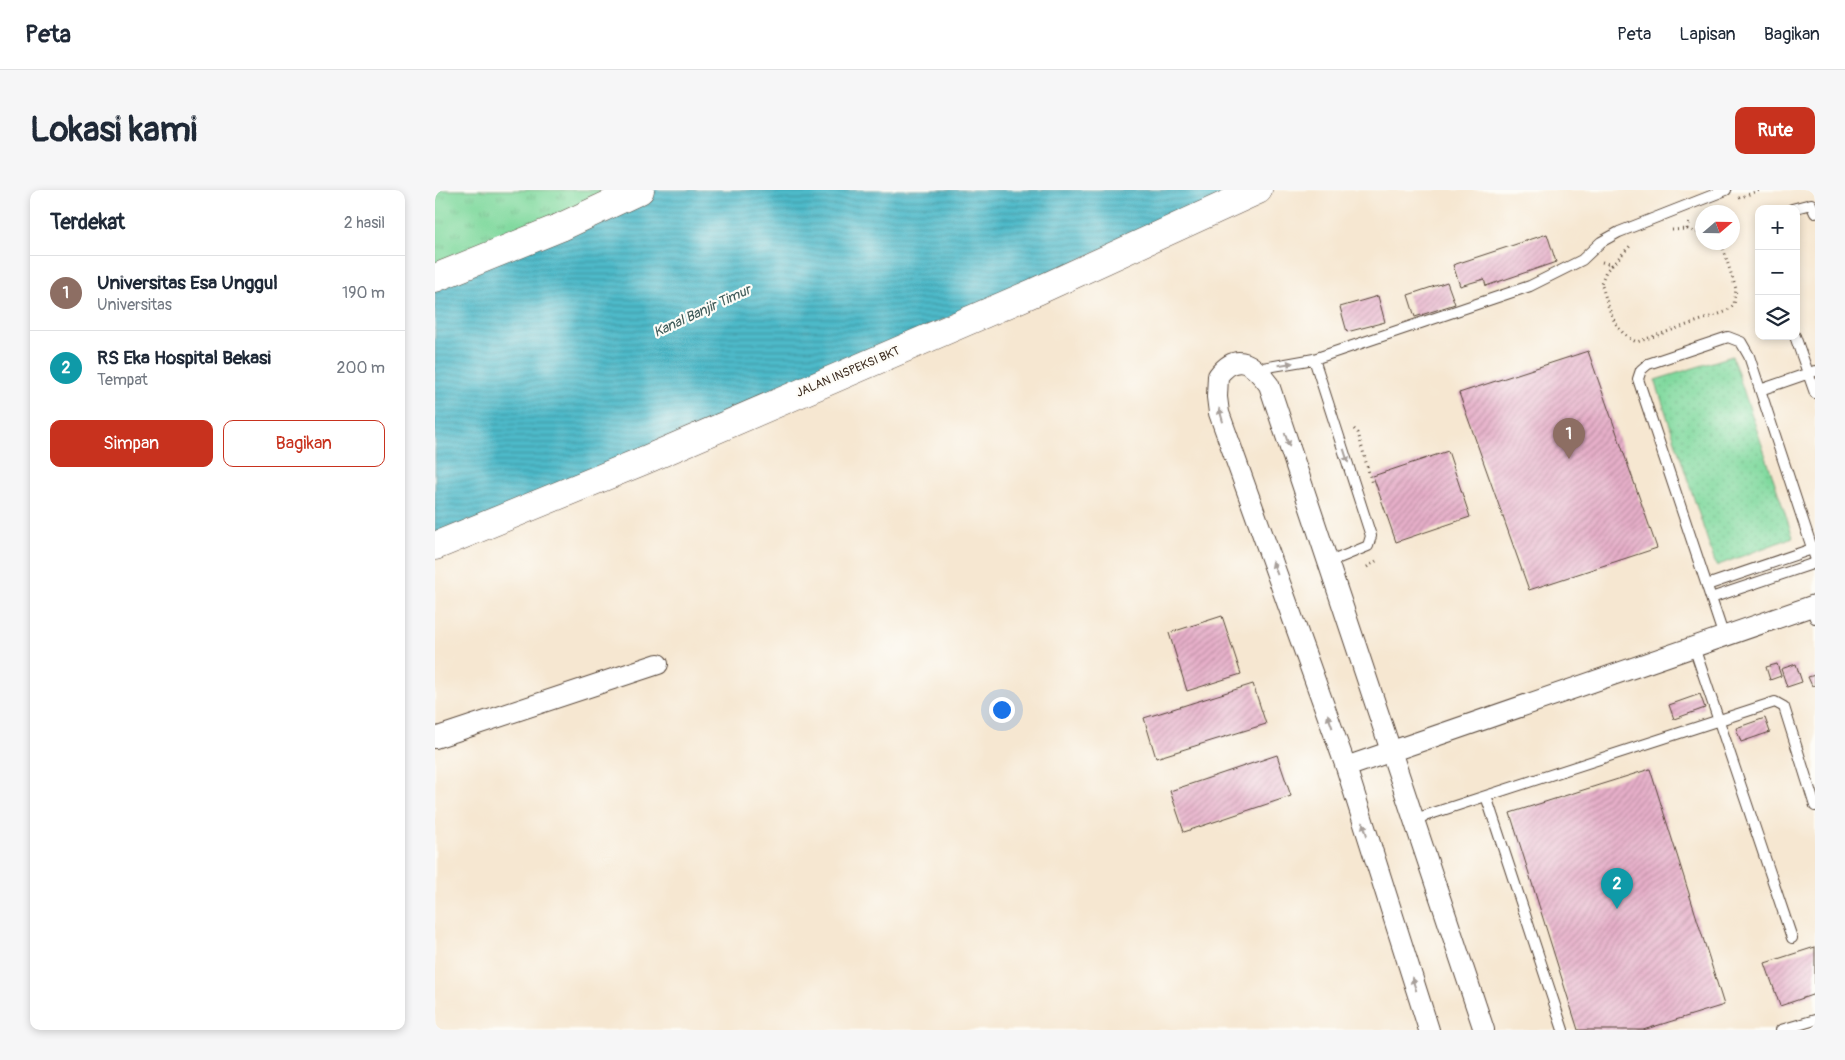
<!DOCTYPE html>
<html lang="id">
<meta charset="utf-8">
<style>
:root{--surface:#fff;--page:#f6f6f7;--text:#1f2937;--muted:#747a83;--line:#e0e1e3;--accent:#c8321e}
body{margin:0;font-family:Pangolin,sans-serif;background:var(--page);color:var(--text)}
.controls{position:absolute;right:15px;top:15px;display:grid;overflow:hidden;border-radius:10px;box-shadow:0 2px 8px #0003}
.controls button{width:45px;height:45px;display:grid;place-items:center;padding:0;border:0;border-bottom:1px solid var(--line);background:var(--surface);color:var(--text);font:25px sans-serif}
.compass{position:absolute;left:1260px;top:15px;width:45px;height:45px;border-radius:50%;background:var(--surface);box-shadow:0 2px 8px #0003;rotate:70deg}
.you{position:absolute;left:566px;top:519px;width:18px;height:18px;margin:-12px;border:4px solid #fff;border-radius:50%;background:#1a73e8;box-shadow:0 0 0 8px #1a73e833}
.badge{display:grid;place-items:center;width:32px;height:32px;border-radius:50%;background:var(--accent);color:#fff;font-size:16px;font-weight:700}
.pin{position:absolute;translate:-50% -41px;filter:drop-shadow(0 1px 2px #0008)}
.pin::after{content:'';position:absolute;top:26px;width:18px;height:15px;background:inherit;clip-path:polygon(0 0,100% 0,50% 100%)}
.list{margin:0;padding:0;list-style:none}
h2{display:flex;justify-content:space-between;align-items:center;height:65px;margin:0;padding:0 20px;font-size:21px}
h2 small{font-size:16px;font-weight:400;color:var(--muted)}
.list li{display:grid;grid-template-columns:32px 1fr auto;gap:15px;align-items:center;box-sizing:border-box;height:75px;padding:0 20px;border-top:1px solid var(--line)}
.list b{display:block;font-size:19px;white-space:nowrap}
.list p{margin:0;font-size:16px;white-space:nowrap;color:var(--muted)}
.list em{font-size:16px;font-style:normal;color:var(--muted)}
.actions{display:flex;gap:10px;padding:15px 20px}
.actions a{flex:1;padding:11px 0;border:1px solid var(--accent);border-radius:10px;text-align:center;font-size:18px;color:var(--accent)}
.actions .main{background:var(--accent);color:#fff}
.icon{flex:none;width:28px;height:28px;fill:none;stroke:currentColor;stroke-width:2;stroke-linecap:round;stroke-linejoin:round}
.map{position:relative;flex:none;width:1380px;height:840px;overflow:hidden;border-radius:10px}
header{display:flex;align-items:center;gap:30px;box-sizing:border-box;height:70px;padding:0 25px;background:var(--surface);border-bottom:1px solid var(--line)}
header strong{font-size:24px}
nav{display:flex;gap:28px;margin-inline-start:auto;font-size:18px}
.intro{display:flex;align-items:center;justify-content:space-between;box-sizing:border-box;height:120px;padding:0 30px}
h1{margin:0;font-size:35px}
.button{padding:12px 22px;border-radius:10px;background:var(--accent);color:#fff;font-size:18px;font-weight:700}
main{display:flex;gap:30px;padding:0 30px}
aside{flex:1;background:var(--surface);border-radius:10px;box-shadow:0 2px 8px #0003}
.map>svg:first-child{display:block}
.grass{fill:url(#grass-tufts);stroke:#5e825e}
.park{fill:url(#park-dots);stroke:#5e825e}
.water{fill:url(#water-rules);stroke:#447274}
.building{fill:url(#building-hatch)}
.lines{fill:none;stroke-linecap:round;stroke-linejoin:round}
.lane-casing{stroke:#574639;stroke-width:12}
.street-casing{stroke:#574639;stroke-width:22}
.secondary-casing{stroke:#574639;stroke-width:29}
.path{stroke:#574639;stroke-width:3;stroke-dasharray:1 4;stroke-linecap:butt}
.lane{stroke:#fff;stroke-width:10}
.street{stroke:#fff;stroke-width:20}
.secondary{stroke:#fff;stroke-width:28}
.oneway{fill:#a79f9a}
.labels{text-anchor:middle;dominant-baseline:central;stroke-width:4.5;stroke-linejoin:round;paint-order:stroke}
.street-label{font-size:12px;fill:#3b2a1e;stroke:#fdfcf7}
.water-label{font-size:14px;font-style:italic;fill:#415c5a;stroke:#fdfcf7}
</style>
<header>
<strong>Peta</strong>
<nav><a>Peta</a><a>Lapisan</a><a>Bagikan</a></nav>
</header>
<div class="intro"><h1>Lokasi kami</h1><a class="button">Rute</a></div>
<main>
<aside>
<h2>Terdekat<small>2 hasil</small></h2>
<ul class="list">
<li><span class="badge" style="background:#8d6e63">1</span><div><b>Universitas Esa Unggul</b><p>Universitas</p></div><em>190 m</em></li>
<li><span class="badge" style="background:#0f9aa8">2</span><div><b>RS Eka Hospital Bekasi</b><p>Tempat</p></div><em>200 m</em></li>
</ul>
<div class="actions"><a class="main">Simpan</a><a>Bagikan</a></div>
</aside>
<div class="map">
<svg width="1380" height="840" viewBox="0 0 1380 840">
<defs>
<pattern id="grass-tufts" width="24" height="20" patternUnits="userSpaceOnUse" patternTransform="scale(1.25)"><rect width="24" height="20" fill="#80d99e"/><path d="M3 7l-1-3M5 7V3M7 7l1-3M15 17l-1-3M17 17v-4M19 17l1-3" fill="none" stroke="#70ba88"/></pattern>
<pattern id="park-dots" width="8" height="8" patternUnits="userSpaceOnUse" patternTransform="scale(1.25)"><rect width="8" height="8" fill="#80d99e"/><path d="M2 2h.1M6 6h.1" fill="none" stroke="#70ba88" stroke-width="1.8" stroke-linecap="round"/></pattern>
<pattern id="water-rules" width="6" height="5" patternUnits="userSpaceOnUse" patternTransform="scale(1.25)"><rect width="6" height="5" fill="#4db9c9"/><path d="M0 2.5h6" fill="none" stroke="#4197a3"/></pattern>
<pattern id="building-hatch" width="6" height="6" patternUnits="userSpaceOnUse" patternTransform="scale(1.25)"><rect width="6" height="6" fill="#e6afc9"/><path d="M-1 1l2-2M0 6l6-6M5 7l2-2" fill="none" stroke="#bc8fa3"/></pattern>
</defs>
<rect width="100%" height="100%" fill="#fdfcf7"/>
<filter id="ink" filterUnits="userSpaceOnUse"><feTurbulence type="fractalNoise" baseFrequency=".02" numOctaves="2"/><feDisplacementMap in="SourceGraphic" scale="10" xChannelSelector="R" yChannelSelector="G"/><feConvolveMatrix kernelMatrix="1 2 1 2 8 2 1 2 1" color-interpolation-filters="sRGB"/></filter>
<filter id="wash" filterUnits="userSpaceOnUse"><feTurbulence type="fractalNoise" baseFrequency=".0096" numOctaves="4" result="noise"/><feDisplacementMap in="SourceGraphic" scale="20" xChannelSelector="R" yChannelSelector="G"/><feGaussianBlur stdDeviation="1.12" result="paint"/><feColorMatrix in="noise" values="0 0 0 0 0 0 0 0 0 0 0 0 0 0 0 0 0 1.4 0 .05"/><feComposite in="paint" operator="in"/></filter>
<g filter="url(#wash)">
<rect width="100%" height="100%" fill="#f6e7d1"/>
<path class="grass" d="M 0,0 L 205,0 L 0,88 Z"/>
<path class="park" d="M 1297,166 L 1358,347 L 1281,376 L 1220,190 Z"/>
<path class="water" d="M 204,0 L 805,0 L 0,352 L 0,88 Z"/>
<g id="blocks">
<path class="building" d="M 1112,44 L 1121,72 L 1051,96 L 1049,89 L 1025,96 L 1018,75 Z
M 1012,92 L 1020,114 L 980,127 L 973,105 Z
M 943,106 L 950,132 L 912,142 L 905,117 Z
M 1153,161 L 1222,358 L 1094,400 L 1024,203 Z
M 1013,261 L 1035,327 L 961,352 L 938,286 Z
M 787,426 L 806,484 L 752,501 L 734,443 Z
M 1342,474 L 1346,486 L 1335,490 L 1331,477 Z
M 1361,474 L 1367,492 L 1352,497 L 1346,479 Z
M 1380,485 L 1380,495 L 1377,496 L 1373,487 Z
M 818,494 L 831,534 L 721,568 L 709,528 Z
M 1265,504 L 1270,518 L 1239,529 L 1234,515 Z
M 1330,528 L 1335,542 L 1306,552 L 1301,538 Z
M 842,565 L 856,606 L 749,642 L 735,601 Z
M 1215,579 L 1289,815 L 1208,840 L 1143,840 L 1075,623 Z
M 1380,757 L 1380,804 L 1345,816 L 1330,773 Z"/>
</g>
</g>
<g filter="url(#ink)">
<use href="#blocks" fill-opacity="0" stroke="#574639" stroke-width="1"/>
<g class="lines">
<g class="lane-casing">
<path id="lane" d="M 1357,19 L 1376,14 L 1380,23
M 1360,146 L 1380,203
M 879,169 L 936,346 L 933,356 L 892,373
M 822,179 L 879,169 L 1095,96 L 1147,70 L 1166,52 L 1184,42 L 1291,0
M 1325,200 L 1380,181
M 1272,395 L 1377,359
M 1276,408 L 1380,373
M 1376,417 L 1380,428
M 1289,447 L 1203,189 L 1206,180 L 1213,174 L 1293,147 L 1306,152 L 1314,166 L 1380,367
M 1259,457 L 1357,748
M 1051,606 L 1128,840
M 980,629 L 1340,512 L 1349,517 L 1380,616
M 1346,840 L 1380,830"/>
</g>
<g class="street-casing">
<path id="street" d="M 0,548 L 223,474
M 911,577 L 1380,415
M 994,840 L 911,577 L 784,223 L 782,207 L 783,186 C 803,160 819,175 834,195 L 1049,840"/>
</g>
<g class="secondary-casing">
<path id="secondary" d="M 0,88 L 126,37 L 205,0
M 0,356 L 210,270 L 600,102 L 823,0"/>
</g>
<path class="path" d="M 1304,8 L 1325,0
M 1252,39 L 1268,44
M 1237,40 L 1252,39 L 1254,31
M 1167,72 L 1177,75 L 1195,56
M 1177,75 L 1171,81 L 1166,93 C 1174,116 1177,142 1202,152 L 1290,122 L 1299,115 L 1301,99 L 1286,52
M 919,239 L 923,243 L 937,294
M 932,377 L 941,371"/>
<use href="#lane" class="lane"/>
<use href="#street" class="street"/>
<use href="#secondary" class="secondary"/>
</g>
<defs><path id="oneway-solid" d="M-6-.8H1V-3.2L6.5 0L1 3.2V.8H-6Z" transform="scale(1.25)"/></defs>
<g class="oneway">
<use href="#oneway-solid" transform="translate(851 174) rotate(-9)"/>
<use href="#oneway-solid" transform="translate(786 225) rotate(-106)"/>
<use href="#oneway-solid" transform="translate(852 250) rotate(72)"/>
<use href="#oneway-solid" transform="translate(911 266) rotate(72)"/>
<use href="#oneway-solid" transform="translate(840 378) rotate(-110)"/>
<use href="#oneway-solid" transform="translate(895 531) rotate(-109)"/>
<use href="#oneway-solid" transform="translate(930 639) rotate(-107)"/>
<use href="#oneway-solid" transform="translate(979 794) rotate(-108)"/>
</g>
</g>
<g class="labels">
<g class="street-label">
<text transform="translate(413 182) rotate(-23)">JALAN INSPEKSI BKT</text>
</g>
<g class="water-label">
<text transform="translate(267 121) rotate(-25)">Kanal Banjir Timur</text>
</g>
</g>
</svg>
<div class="controls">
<button>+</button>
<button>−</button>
<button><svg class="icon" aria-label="layers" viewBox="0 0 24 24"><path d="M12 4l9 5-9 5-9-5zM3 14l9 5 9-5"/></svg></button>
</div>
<svg class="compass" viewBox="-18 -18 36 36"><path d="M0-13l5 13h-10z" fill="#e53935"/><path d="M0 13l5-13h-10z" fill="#747a83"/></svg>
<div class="you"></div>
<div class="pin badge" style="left:1134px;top:269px;background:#8d6e63">1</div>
<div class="pin badge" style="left:1182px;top:719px;background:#0f9aa8">2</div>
</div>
</main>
